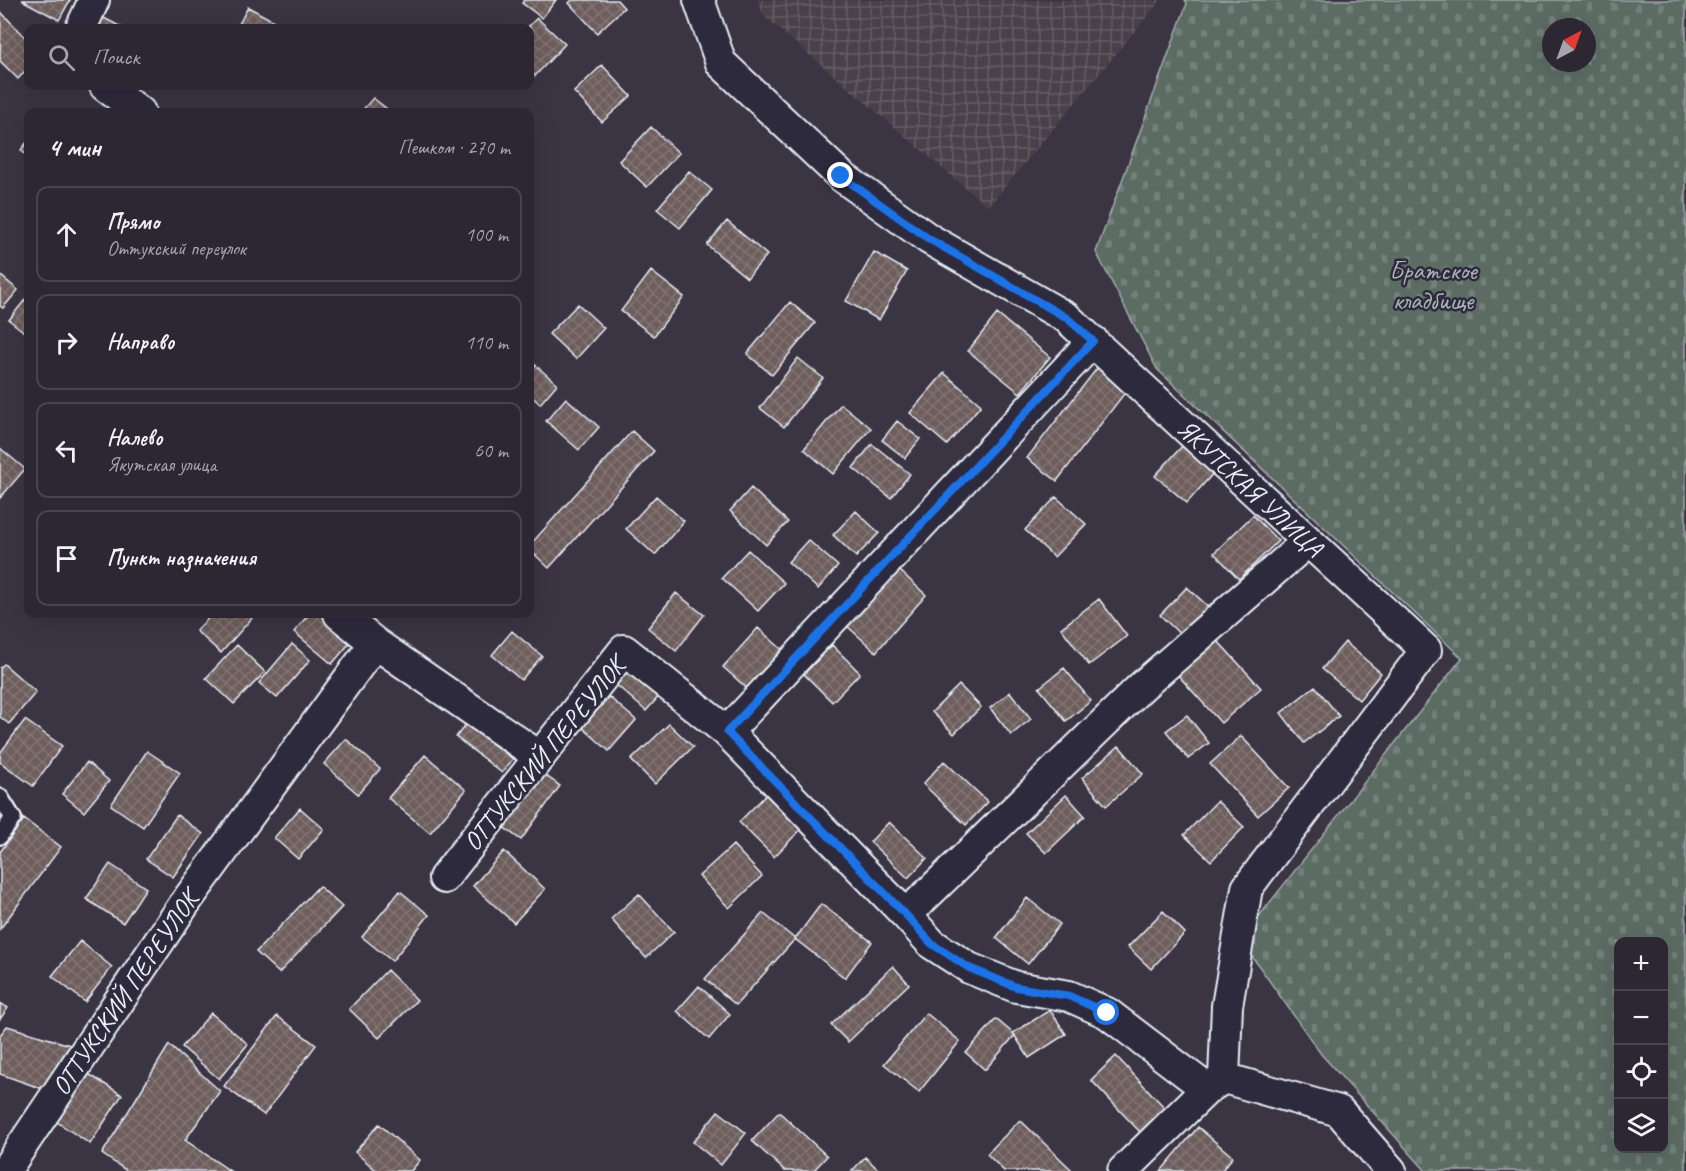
<!DOCTYPE html>
<html lang="ru">
<meta charset="utf-8">
<style>
:root{--surface:#2c2732;--page:#38333e;--text:#f1f3f6;--muted:#a6a5ac;--line:#48444d}
body{margin:0;font-family:Caveat,sans-serif;background:var(--page);color:var(--text)}
.controls{position:absolute;right:18px;bottom:18px;display:grid;overflow:hidden;border-radius:12px;box-shadow:0 6px 24px #0002}
.controls button{width:54px;height:54px;display:grid;place-items:center;padding:0;border:0;border-bottom:2px solid var(--line);background:var(--surface);color:var(--text);font:30px sans-serif}
.compass{position:absolute;left:1542px;top:18px;width:54px;height:54px;border-radius:50%;background:var(--surface);box-shadow:0 6px 24px #0002;rotate:41deg}
.stop{position:absolute;width:18px;height:18px;margin:-14px;border:4px solid #1a73e8;border-radius:50%;background:#fff}
.stop.end{background:#1a73e8;border-color:#fff;box-shadow:0 2px 6px #0008}
.list{margin:0;padding:0;list-style:none}
h2{display:flex;justify-content:space-between;align-items:center;height:78px;margin:0;padding:0 24px;font-size:26px}
h2 small{font-size:20px;font-weight:400;color:var(--muted)}
.list li{display:grid;grid-template-columns:39px 1fr auto;gap:18px;align-items:center;box-sizing:border-box;height:96px;margin:0 12px 12px;padding:0 12px;border:2px solid var(--line);border-radius:12px}
.list b{display:block;font-size:22px;white-space:nowrap}
.list p{margin:0;font-size:20px;white-space:nowrap;color:var(--muted)}
.list em{font-size:20px;font-style:normal;color:var(--muted)}
.icon{flex:none;width:33px;height:33px;fill:none;stroke:currentColor;stroke-width:2;stroke-linecap:round;stroke-linejoin:round}
.map{position:relative;flex:none;width:1686px;height:1171px;overflow:hidden}
.search{position:absolute;background:var(--surface);box-shadow:0 6px 24px #0002;left:24px;top:24px;width:510px;height:66px;display:flex;align-items:center;gap:15px;box-sizing:border-box;padding:0 21px;border-radius:12px;color:var(--muted);font-size:22px}
.panel{position:absolute;background:var(--surface);box-shadow:0 6px 24px #0002;left:24px;top:108px;width:510px;height:510px;border-radius:12px}
.map>svg:first-child{display:block}
.industrial{fill:url(#industrial-grid)}
.cemetery{fill:url(#cemetery-stones);stroke:#a2aeae;stroke-width:1.5;fill-rule:evenodd}
.building{fill:url(#building-cross-hatch);stroke:#e8f1f8;stroke-width:1.5}
.lines{fill:none;stroke-linecap:round;stroke-linejoin:round}
.lane-casing{stroke:#e8f1f8;stroke-width:20}
.street-casing{stroke:#e8f1f8;stroke-width:34}
.lane{stroke:#2f2a3d;stroke-width:15}
.street{stroke:#2f2a3d;stroke-width:30}
.route{stroke:#1a73e8;stroke-width:8}
.labels{text-anchor:middle;dominant-baseline:central;stroke-width:5;stroke-linejoin:round;paint-order:stroke}
.park-label{font-size:26px;fill:#a9b5b5;stroke:#2f2a3d}
.street-label{font-size:26px;fill:#e8f1f8;stroke:#2f2a3d}
</style>
<div class="map">
<svg width="1686" height="1171" viewBox="0 0 1686 1171">
<defs>
<pattern id="industrial-grid" width="8" height="8" patternUnits="userSpaceOnUse" patternTransform="scale(1.5)"><rect width="8" height="8" fill="#4a404a"/><path d="M0 4h8M4 0v8" fill="none" stroke="#645c65"/></pattern>
<pattern id="cemetery-stones" width="16" height="16" patternUnits="userSpaceOnUse" patternTransform="scale(1.5)"><rect width="16" height="16" fill="#5c6c63"/><path d="M2 7V4a2 2 0 0 1 4 0v3zM10 15v-3a2 2 0 0 1 4 0v3z" fill="#73817a"/></pattern>
<pattern id="building-cross-hatch" width="8" height="8" patternUnits="userSpaceOnUse" patternTransform="scale(1.5)"><rect width="8" height="8" fill="#6d5d5b"/><path d="M0 0l8 8M0 8l8-8" fill="none" stroke="#827573"/></pattern>
</defs>
<rect width="100%" height="100%" fill="#3b3443"/>
<filter id="ink" filterUnits="userSpaceOnUse"><feTurbulence type="fractalNoise" baseFrequency=".0167" numOctaves="2"/><feDisplacementMap in="SourceGraphic" scale="12" xChannelSelector="R" yChannelSelector="G"/><feConvolveMatrix kernelMatrix="1 2 1 2 8 2 1 2 1" color-interpolation-filters="sRGB"/></filter>
<g filter="url(#ink)">
<path class="industrial" d="M 757,0 L 1161,0 L 988,207 L 765,17 Z"/>
<path class="cemetery" d="M 1185,0 L 1686,0 L 1686,1171 L 1426,1171 L 1321,1054 L 1249,952 L 1256,920 L 1462,658 L 1157,369 L 1096,252 L 1187,3 ZM 1551,27 L 1587,27 L 1587,63 L 1551,63 ZM 1618,942 L 1664,942 L 1664,1148 L 1618,1148 Z"/>
<path class="building" d="M 22,0 L 70,0 L 59,20 Z
M 524,0 L 556,0 L 542,18 L 522,3 Z
M 572,0 L 617,0 L 624,8 L 597,33 L 569,3 Z
M 248,7 L 283,26 L 282,28 L 237,28 Z
M 1,12 L 28,40 L 28,68 L 18,79 L 0,61 Z
M 102,17 L 123,28 L 95,28 Z
M 537,18 L 565,44 L 535,76 L 530,71 L 530,28 L 527,28 Z
M 602,65 L 631,96 L 602,122 L 574,92 Z
M 373,98 L 391,112 L 361,112 Z
M 651,127 L 679,153 L 647,187 L 619,161 Z
M 28,141 L 28,157 L 21,150 Z
M 689,171 L 712,190 L 680,228 L 657,209 Z
M 727,221 L 767,255 L 747,278 L 707,245 Z
M 874,252 L 907,271 L 879,320 L 846,301 Z
M 651,271 L 684,297 L 654,336 L 621,311 Z
M 0,275 L 18,290 L 3,308 L 0,306 Z
M 28,296 L 28,335 L 9,320 Z
M 790,302 L 815,323 L 772,375 L 747,354 Z
M 578,304 L 604,328 L 576,359 L 549,334 Z
M 997,314 L 1050,357 L 1020,393 L 968,351 Z
M 798,358 L 823,378 L 784,427 L 760,408 Z
M 533,363 L 557,384 L 540,404 L 530,395 L 530,367 Z
M 1098,367 L 1127,390 L 1057,481 L 1027,458 Z
M 944,373 L 981,405 L 947,445 L 910,413 Z
M 566,398 L 599,427 L 579,450 L 546,421 Z
M 841,404 L 871,428 L 833,474 L 804,449 Z
M 897,421 L 920,439 L 905,458 L 882,440 Z
M 632,431 L 654,451 L 549,568 L 530,550 L 530,545 Z
M 872,444 L 910,474 L 891,498 L 853,468 Z
M 1184,444 L 1215,471 L 1187,503 L 1155,476 Z
M 0,448 L 25,469 L 0,498 Z
M 751,488 L 788,522 L 766,545 L 730,511 Z
M 656,496 L 684,521 L 655,555 L 626,529 Z
M 1056,497 L 1086,524 L 1054,557 L 1025,530 Z
M 856,511 L 879,533 L 856,557 L 833,535 Z
M 1253,515 L 1278,541 L 1239,579 L 1214,553 Z
M 808,540 L 838,566 L 818,589 L 788,562 Z
M 748,550 L 784,583 L 758,611 L 722,578 Z
M 898,569 L 926,595 L 876,652 L 847,626 Z
M 1187,587 L 1212,610 L 1185,639 L 1160,615 Z
M 676,593 L 704,615 L 676,651 L 648,628 Z
M 1099,599 L 1127,636 L 1089,665 L 1061,628 Z
M 212,614 L 247,614 L 252,618 L 221,653 L 196,631 Z
M 309,614 L 325,614 L 354,638 L 332,664 L 294,632 Z
M 758,628 L 786,653 L 751,692 L 723,667 Z
M 512,631 L 542,656 L 521,680 L 492,655 Z
M 1216,639 L 1261,688 L 1221,723 L 1177,674 Z
M 1345,642 L 1381,673 L 1359,700 L 1322,669 Z
M 292,644 L 310,660 L 277,698 L 259,683 Z
M 237,645 L 265,672 L 234,704 L 206,678 Z
M 832,645 L 860,673 L 832,702 L 804,674 Z
M 4,664 L 36,692 L 9,724 L 0,717 L 0,668 Z
M 627,665 L 660,695 L 646,711 L 612,681 Z
M 1064,668 L 1091,701 L 1066,721 L 1039,688 Z
M 959,685 L 981,707 L 954,734 L 932,712 Z
M 1315,686 L 1339,716 L 1304,743 L 1281,713 Z
M 1010,692 L 1031,719 L 1011,735 L 990,708 Z
M 609,697 L 636,720 L 609,751 L 582,727 Z
M 1187,715 L 1209,743 L 1188,759 L 1166,731 Z
M 25,720 L 62,746 L 33,786 L 0,762 L 0,753 Z
M 466,724 L 513,759 L 502,773 L 456,737 Z
M 669,724 L 693,747 L 655,784 L 631,760 Z
M 1241,736 L 1289,788 L 1258,816 L 1210,764 Z
M 346,739 L 380,769 L 358,794 L 324,764 Z
M 1119,746 L 1143,774 L 1106,806 L 1082,778 Z
M 147,751 L 180,773 L 143,827 L 111,805 Z
M 425,755 L 466,790 L 430,833 L 388,798 Z
M 944,761 L 988,802 L 966,825 L 923,784 Z
M 87,762 L 109,781 L 84,812 L 62,794 Z
M 538,770 L 560,786 L 521,840 L 499,824 Z
M 769,792 L 804,826 L 774,857 L 739,822 Z
M 1066,795 L 1085,816 L 1046,853 L 1026,833 Z
M 1217,801 L 1244,827 L 1211,861 L 1184,835 Z
M 300,808 L 324,829 L 298,859 L 274,838 Z
M 177,815 L 203,834 L 173,877 L 146,859 Z
M 24,819 L 61,847 L 0,929 L 0,852 Z
M 889,822 L 927,858 L 908,878 L 870,842 Z
M 733,845 L 762,876 L 729,908 L 699,876 Z
M 504,851 L 545,889 L 514,923 L 473,886 Z
M 110,864 L 146,888 L 123,923 L 86,899 Z
M 319,886 L 342,907 L 279,973 L 256,952 Z
M 400,891 L 429,915 L 392,961 L 362,937 Z
M 639,894 L 674,932 L 646,958 L 611,919 Z
M 1027,898 L 1060,924 L 1028,964 L 996,938 Z
M 821,904 L 872,942 L 845,978 L 795,939 Z
M 1163,911 L 1185,933 L 1151,969 L 1128,947 Z
M 763,913 L 795,939 L 736,1005 L 705,979 Z
M 80,941 L 112,967 L 85,1002 L 52,976 Z
M 893,966 L 909,984 L 848,1042 L 831,1025 Z
M 387,970 L 417,1000 L 379,1038 L 349,1009 Z
M 699,986 L 730,1014 L 709,1039 L 677,1011 Z
M 0,1003 L 8,1008 L 0,1019 Z
M 1050,1010 L 1066,1034 L 1029,1058 L 1013,1033 Z
M 211,1013 L 248,1044 L 219,1079 L 182,1047 Z
M 926,1013 L 960,1041 L 919,1092 L 884,1064 Z
M 277,1016 L 316,1045 L 264,1115 L 224,1086 Z
M 996,1019 L 1015,1035 L 985,1070 L 966,1053 Z
M 7,1026 L 73,1046 L 43,1089 L 0,1074 L 0,1035 Z
M 169,1045 L 220,1091 L 185,1140 L 230,1171 L 127,1171 L 102,1154 Z
M 1116,1056 L 1165,1108 L 1140,1132 L 1091,1080 Z
M 79,1068 L 122,1095 L 90,1144 L 48,1116 Z
M 718,1111 L 746,1133 L 721,1165 L 693,1142 Z
M 779,1112 L 827,1156 L 813,1171 L 785,1171 L 752,1141 Z
M 1020,1120 L 1073,1171 L 1004,1171 L 987,1154 Z
M 379,1124 L 420,1160 L 411,1171 L 377,1171 L 355,1152 Z
M 1198,1127 L 1233,1157 L 1221,1171 L 1161,1171 Z
M 865,1157 L 880,1171 L 852,1171 Z"/>
<g class="lines">
<g class="lane-casing">
<path id="lane" d="M 0,797 L 13,818 L 0,836"/>
</g>
<g class="street-casing">
<path id="street" d="M 699,0 L 721,63 L 841,176 L 929,239 L 1067,318 L 1426,650 L 1247,888 L 1227,1006 L 1224,1078 L 1207,1089
M 81,28 L 94,0
M 105,86 L 140,112
M 339,614 L 375,643 L 540,757
M 727,732 L 1093,341
M 444,878 L 624,650 L 727,732 L 906,915 L 932,944 L 969,968 L 1016,987 L 1069,996 L 1107,1013 L 1207,1089 L 1123,1171
M 906,915 L 1141,687 L 1308,541
M 1224,1078 L 1339,1111 L 1391,1171
M 5,1171 L 185,903 L 375,643"/>
</g>
<use href="#lane" class="lane"/>
<use href="#street" class="street"/>
</g>
</g>
<g class="lines" filter="url(#ink)">
<path class="route" d="M 841,176 L 929,239 L 1067,318 L 1093,341 L 727,732 L 906,915 L 932,944 L 969,968 L 1016,987 L 1069,996 L 1107,1013"/>
</g>
<g class="labels">
<g class="park-label">
<text x="1433" y="270">Братское<tspan x="1433" dy="30">кладбище</tspan></text>
</g>
<g class="street-label">
<text transform="translate(1250 488) rotate(43)">ЯКУТСКАЯ УЛИЦА</text>
<text transform="translate(544 754) rotate(-51)">ОТТУКСКИЙ ПЕРЕУЛОК</text>
<text transform="translate(125 993) rotate(-56)">ОТТУКСКИЙ ПЕРЕУЛОК</text>
</g>
</g>
</svg>
<div class="controls">
<button>+</button>
<button>−</button>
<button><svg class="icon" aria-label="locate" viewBox="0 0 24 24"><circle cx="12" cy="12" r="6"/><path d="M12 2v4M12 18v4M2 12h4M18 12h4"/></svg></button>
<button><svg class="icon" aria-label="layers" viewBox="0 0 24 24"><path d="M12 4l9 5-9 5-9-5zM3 14l9 5 9-5"/></svg></button>
</div>
<svg class="compass" viewBox="-18 -18 36 36"><path d="M0-13l5 13h-10z" fill="#e53935"/><path d="M0 13l5-13h-10z" fill="#a6a5ac"/></svg>
<div class="stop" style="left:1107px;top:1013px"></div>
<div class="stop end" style="left:841px;top:176px"></div>
<div class="search"><svg class="icon" aria-label="search" viewBox="0 0 24 24"><circle cx="10" cy="10" r="6"/><path d="M15 15l6 6"/></svg>Поиск</div>
<section class="panel">
<h2>4 мин<small>Пешком · 270 m</small></h2>
<ul class="list">
<li><svg class="icon" aria-label="ahead" viewBox="0 0 24 24"><path d="M12 20V5M6 11l6-6 6 6"/></svg><div><b>Прямо</b><p>Оттукский переулок</p></div><em>100 m</em></li>
<li><svg class="icon" aria-label="right" viewBox="0 0 24 24"><path d="M7 20v-9h11M14 6l5 5-5 5"/></svg><div><b>Направо</b></div><em>110 m</em></li>
<li><svg class="icon" aria-label="left" viewBox="0 0 24 24"><path d="M17 20v-9H6M10 6l-5 5 5 5"/></svg><div><b>Налево</b><p>Якутская улица</p></div><em>60 m</em></li>
<li><svg class="icon" aria-label="arrive" viewBox="0 0 24 24"><path d="M6 21V4h12l-3 4 3 4H6"/></svg><div><b>Пункт назначения</b></div></li>
</ul>
</section>
</div>
